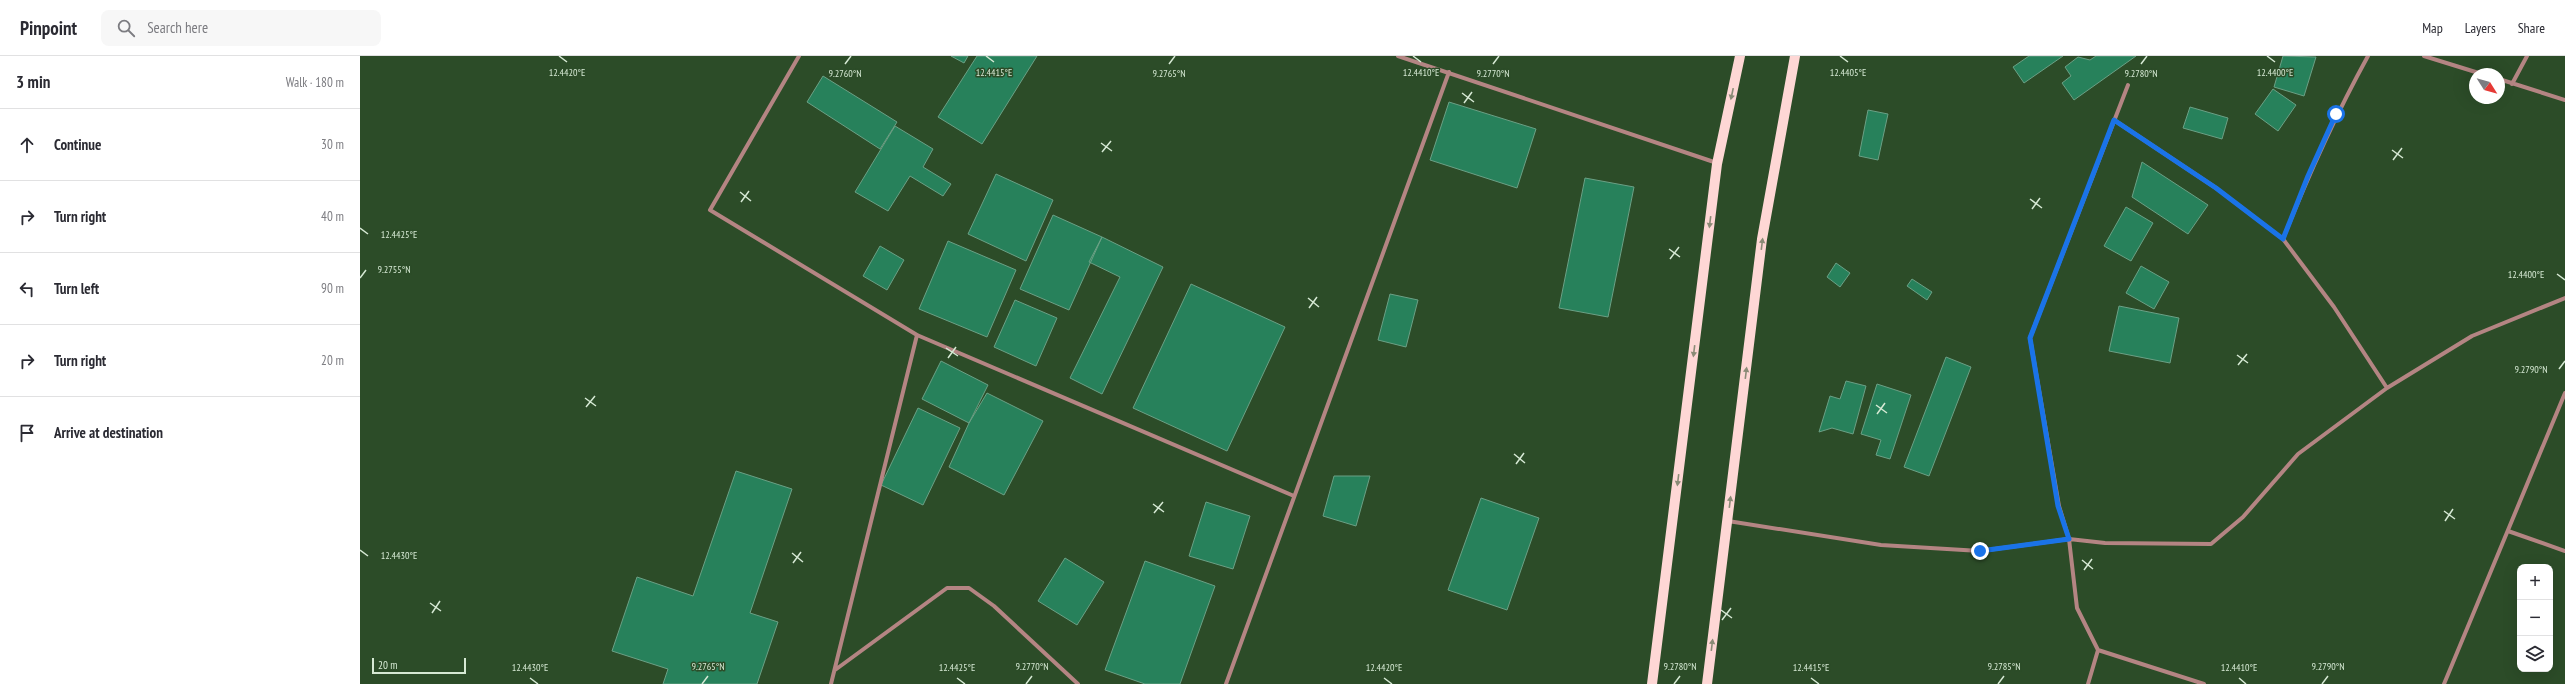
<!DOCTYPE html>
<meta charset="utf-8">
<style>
:root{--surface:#fff;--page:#f7f7f7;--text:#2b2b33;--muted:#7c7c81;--line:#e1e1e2}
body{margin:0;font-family:"PT Sans Narrow",sans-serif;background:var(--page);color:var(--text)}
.controls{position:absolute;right:12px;bottom:12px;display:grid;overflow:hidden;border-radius:8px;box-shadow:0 4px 16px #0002}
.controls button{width:36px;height:36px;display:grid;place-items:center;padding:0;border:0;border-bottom:1px solid var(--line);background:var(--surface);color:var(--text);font:20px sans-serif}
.compass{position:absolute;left:2109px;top:12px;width:36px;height:36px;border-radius:50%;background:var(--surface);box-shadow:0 4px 16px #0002;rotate:127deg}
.scale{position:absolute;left:12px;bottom:10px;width:94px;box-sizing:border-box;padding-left:4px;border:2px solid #d6e9d4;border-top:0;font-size:11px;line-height:14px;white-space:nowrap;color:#d6e9d4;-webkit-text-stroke:3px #2c4c28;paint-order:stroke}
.stop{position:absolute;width:12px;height:12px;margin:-9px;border:3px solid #1a73e8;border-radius:50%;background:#fff}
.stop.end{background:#1a73e8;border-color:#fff;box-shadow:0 1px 4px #0008}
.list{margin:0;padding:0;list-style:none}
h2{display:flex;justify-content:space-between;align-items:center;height:52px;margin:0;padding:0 16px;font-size:17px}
h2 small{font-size:13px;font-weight:400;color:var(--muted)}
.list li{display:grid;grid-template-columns:26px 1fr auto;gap:12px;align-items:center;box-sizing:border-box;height:72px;padding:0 16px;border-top:1px solid var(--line)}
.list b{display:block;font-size:15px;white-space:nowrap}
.list em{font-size:13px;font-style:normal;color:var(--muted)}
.icon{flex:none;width:22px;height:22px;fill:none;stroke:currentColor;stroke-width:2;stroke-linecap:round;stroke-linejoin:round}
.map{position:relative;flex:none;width:2205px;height:628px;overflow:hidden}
header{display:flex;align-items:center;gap:24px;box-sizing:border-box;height:56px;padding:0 20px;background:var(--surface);border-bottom:1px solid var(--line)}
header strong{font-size:19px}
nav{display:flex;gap:22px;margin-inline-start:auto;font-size:14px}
.search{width:280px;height:36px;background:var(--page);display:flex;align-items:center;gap:10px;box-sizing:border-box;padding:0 14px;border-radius:8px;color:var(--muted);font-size:15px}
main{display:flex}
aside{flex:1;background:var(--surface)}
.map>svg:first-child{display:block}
.building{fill:#27815b;stroke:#6ba085}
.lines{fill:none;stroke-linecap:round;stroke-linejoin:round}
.minor{stroke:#b48583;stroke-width:4}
.primary{stroke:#fed7d5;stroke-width:10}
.oneway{fill:#8a8b76}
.route{stroke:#1a73e8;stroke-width:5}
.ticks{fill:none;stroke:#d6e9d4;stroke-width:1.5}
.ticks-label{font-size:10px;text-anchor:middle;fill:#d6e9d4;stroke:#2c4c28;stroke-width:3;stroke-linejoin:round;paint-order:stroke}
</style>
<header>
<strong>Pinpoint</strong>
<div class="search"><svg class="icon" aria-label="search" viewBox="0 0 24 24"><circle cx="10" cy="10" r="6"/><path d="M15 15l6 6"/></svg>Search here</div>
<nav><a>Map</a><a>Layers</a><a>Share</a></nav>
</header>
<main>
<aside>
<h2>3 min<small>Walk · 180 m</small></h2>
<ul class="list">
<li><svg class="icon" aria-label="ahead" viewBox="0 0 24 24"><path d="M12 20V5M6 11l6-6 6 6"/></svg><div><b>Continue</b></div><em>30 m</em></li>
<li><svg class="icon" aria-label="right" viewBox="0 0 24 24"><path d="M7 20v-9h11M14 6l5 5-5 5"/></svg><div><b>Turn right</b></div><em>40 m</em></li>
<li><svg class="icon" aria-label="left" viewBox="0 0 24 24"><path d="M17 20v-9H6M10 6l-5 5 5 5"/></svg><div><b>Turn left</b></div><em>90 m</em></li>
<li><svg class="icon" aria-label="right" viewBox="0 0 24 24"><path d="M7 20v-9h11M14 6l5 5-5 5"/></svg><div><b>Turn right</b></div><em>20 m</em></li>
<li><svg class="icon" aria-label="arrive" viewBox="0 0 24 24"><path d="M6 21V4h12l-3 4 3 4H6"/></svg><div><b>Arrive at destination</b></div></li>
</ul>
</aside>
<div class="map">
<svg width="2205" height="628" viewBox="0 0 2205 628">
<rect width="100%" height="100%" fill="#2c4c28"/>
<path class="building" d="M 591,0 L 608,0 L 604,7 Z
M 617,0 L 677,0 L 622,88 L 578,61 Z
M 1669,0 L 1703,0 L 1664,27 L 1653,11 Z
M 1736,0 L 1776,0 L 1714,44 L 1702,27 L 1711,20 L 1705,11 L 1718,1 L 1730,4 Z
M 1923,0 L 1956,1 L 1944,40 L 1914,31 Z
M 463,20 L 537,66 L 520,93 L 447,46 Z
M 1913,33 L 1936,49 L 1918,75 L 1895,58 Z
M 1089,46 L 1176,73 L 1157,132 L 1070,104 Z
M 1830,51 L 1868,62 L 1862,83 L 1823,72 Z
M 1508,54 L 1528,58 L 1518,104 L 1499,100 Z
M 535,70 L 573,93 L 563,111 L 591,128 L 583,140 L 550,120 L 528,155 L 495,136 Z
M 1782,106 L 1848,149 L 1828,178 L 1772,141 Z
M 636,118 L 693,144 L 666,205 L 608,178 Z
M 1225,122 L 1274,131 L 1248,261 L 1199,252 Z
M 1766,151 L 1793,167 L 1771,205 L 1744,190 Z
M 693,159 L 742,181 L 709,254 L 660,233 Z
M 742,181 L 803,211 L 742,338 L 710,322 L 760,221 L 729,206 Z
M 588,185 L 656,214 L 627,281 L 559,253 Z
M 520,190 L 544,204 L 527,234 L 503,220 Z
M 1476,207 L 1490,217 L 1480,231 L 1467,221 Z
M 1781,210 L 1809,226 L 1794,253 L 1766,237 Z
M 1552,223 L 1572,236 L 1567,244 L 1547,230 Z
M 831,228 L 925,271 L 867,395 L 773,352 Z
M 1030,238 L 1058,244 L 1046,291 L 1018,284 Z
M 655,244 L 697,262 L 676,310 L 634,291 Z
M 1759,250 L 1819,262 L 1810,307 L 1749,295 Z
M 1586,301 L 1611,311 L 1569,420 L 1544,411 Z
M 581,305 L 628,329 L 609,367 L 562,343 Z
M 1486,325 L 1506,330 L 1493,378 L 1472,372 L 1459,376 L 1470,340 L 1480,343 Z
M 1517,328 L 1551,339 L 1530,403 L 1516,399 L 1521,384 L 1501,378 Z
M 627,337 L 683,365 L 644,439 L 589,411 L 609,367 Z
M 558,352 L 600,372 L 563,449 L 521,429 Z
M 376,415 L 432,433 L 390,557 L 418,566 L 397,628 L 303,628 L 308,613 L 252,595 L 277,521 L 333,540 Z
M 974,420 L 1010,420 L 996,470 L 963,460 Z
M 1121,442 L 1179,462 L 1147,554 L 1088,534 Z
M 846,446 L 890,460 L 873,513 L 829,500 Z
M 705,502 L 744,526 L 717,569 L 678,545 Z
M 785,505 L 855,530 L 820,628 L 785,628 L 745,614 Z"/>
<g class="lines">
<path class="minor" d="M 439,0 L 350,154 L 557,279 L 934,440
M 1038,0 L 1357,107
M 2064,0 L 2122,18
M 2139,23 L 2205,44
M 2152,28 L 2167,0
M 1768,29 L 1670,282 L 1699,450 L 1709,483 L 1717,552 L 1738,594 L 1844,628
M 1754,64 L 1856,132 L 1923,183 L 1974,251 L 2027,332
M 1923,183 C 1948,120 1975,60 2008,0
M 1368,465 L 1521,489 L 1620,495 L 1709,483 L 1745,487 L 1851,488 L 1883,461 L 1938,398 L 2027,332 L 2112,280 L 2205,242
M 2148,475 L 2205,495
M 475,614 L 587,532 L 609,532 L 634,550 L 718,628
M 471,628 L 557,279
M 866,628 L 1089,16
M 1728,628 L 1738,594
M 2084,628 L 2205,337"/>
<path class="primary" d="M 1292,628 L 1357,108 L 1380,0
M 1347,628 L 1402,183 L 1435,0"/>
</g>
<defs><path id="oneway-solid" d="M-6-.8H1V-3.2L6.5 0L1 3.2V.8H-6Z"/></defs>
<g class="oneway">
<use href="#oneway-solid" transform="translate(1372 38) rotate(102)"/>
<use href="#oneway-solid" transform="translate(1350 166) rotate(97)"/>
<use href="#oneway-solid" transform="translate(1402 188) rotate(-83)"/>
<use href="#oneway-solid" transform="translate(1334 295) rotate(97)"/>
<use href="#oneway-solid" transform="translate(1386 317) rotate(-83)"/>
<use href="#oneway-solid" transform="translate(1318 424) rotate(97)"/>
<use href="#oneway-solid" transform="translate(1370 446) rotate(-83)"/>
<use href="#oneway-solid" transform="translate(1352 589) rotate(-83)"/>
</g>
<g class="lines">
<path class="route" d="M 1620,495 L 1709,483 L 1698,450 L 1670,282 L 1754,64 L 1856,132 L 1923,183 L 1948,120 L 1976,58"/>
</g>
<path class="ticks" d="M 199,0 L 207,6M 626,0 L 634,6M 1053,0 L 1061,6M 1480,0 L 1488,6M 1907,0 L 1915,6M 485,8 L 491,0M 809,8 L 815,0M 1133,8 L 1139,0M 1781,8 L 1787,0M 1102,37 L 1114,46M 1104,47 L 1112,36M 741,87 L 752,95M 2032,94 L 2043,102M 742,96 L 751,85M 2033,104 L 2042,92M 380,136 L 391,145M 1670,143 L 1682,152M 381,146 L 389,135M 1672,153 L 1680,142M 0,172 L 8,178M 1309,193 L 1320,201M 1310,203 L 1319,191M 2197,218 L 2205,224M 0,222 L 6,214M 948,242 L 959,251M 949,252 L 957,241M 586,292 L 598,300M 1877,299 L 1888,307M 588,302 L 596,291M 1878,309 L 1887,298M 2199,313 L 2205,305M 225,342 L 236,350M 1516,349 L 1527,357M 226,351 L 235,340M 1517,358 L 1525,347M 1154,398 L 1165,407M 1156,408 L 1164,397M 793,448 L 804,456M 2084,455 L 2095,463M 794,457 L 803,446M 2085,465 L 2093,453M 0,494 L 8,500M 432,497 L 443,506M 1722,504 L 1733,513M 433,507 L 441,496M 1724,514 L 1732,503M 70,547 L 81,555M 1361,554 L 1372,562M 72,557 L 80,545M 1362,564 L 1371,552M 170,622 L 178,628M 597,622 L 605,628M 1024,622 L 1032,628M 1451,622 L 1459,628M 1879,622 L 1886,628M 342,628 L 348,620M 666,628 L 672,620M 1314,628 L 1320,620M 1638,628 L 1644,620M 1962,628 L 1968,620"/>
<g class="ticks-label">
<text x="207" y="20">12.4420°E</text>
<text x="634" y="20">12.4415°E</text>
<text x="1061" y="20">12.4410°E</text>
<text x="1915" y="20">12.4400°E</text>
<text x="1488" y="20">12.4405°E</text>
<text x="485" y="21">9.2760°N</text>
<text x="809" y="21">9.2765°N</text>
<text x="1133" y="21">9.2770°N</text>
<text x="1781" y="21">9.2780°N</text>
<text x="39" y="182">12.4425°E</text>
<text x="34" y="217">9.2755°N</text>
<text x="2166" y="222">12.4400°E</text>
<text x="2171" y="317">9.2790°N</text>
<text x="39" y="503">12.4430°E</text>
<text x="348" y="614">9.2765°N</text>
<text x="672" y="614">9.2770°N</text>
<text x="1320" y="614">9.2780°N</text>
<text x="1644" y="614">9.2785°N</text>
<text x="1968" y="614">9.2790°N</text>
<text x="170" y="615">12.4430°E</text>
<text x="597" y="615">12.4425°E</text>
<text x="1024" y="615">12.4420°E</text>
<text x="1451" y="615">12.4415°E</text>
<text x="1879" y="615">12.4410°E</text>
</g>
</svg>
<div class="controls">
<button>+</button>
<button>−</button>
<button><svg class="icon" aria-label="layers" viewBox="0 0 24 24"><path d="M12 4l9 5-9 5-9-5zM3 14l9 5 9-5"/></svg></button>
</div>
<svg class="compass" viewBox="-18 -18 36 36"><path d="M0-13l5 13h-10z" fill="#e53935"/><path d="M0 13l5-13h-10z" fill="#7c7c81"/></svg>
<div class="scale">20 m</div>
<div class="stop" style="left:1976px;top:58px"></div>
<div class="stop end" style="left:1620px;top:495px"></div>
</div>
</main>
